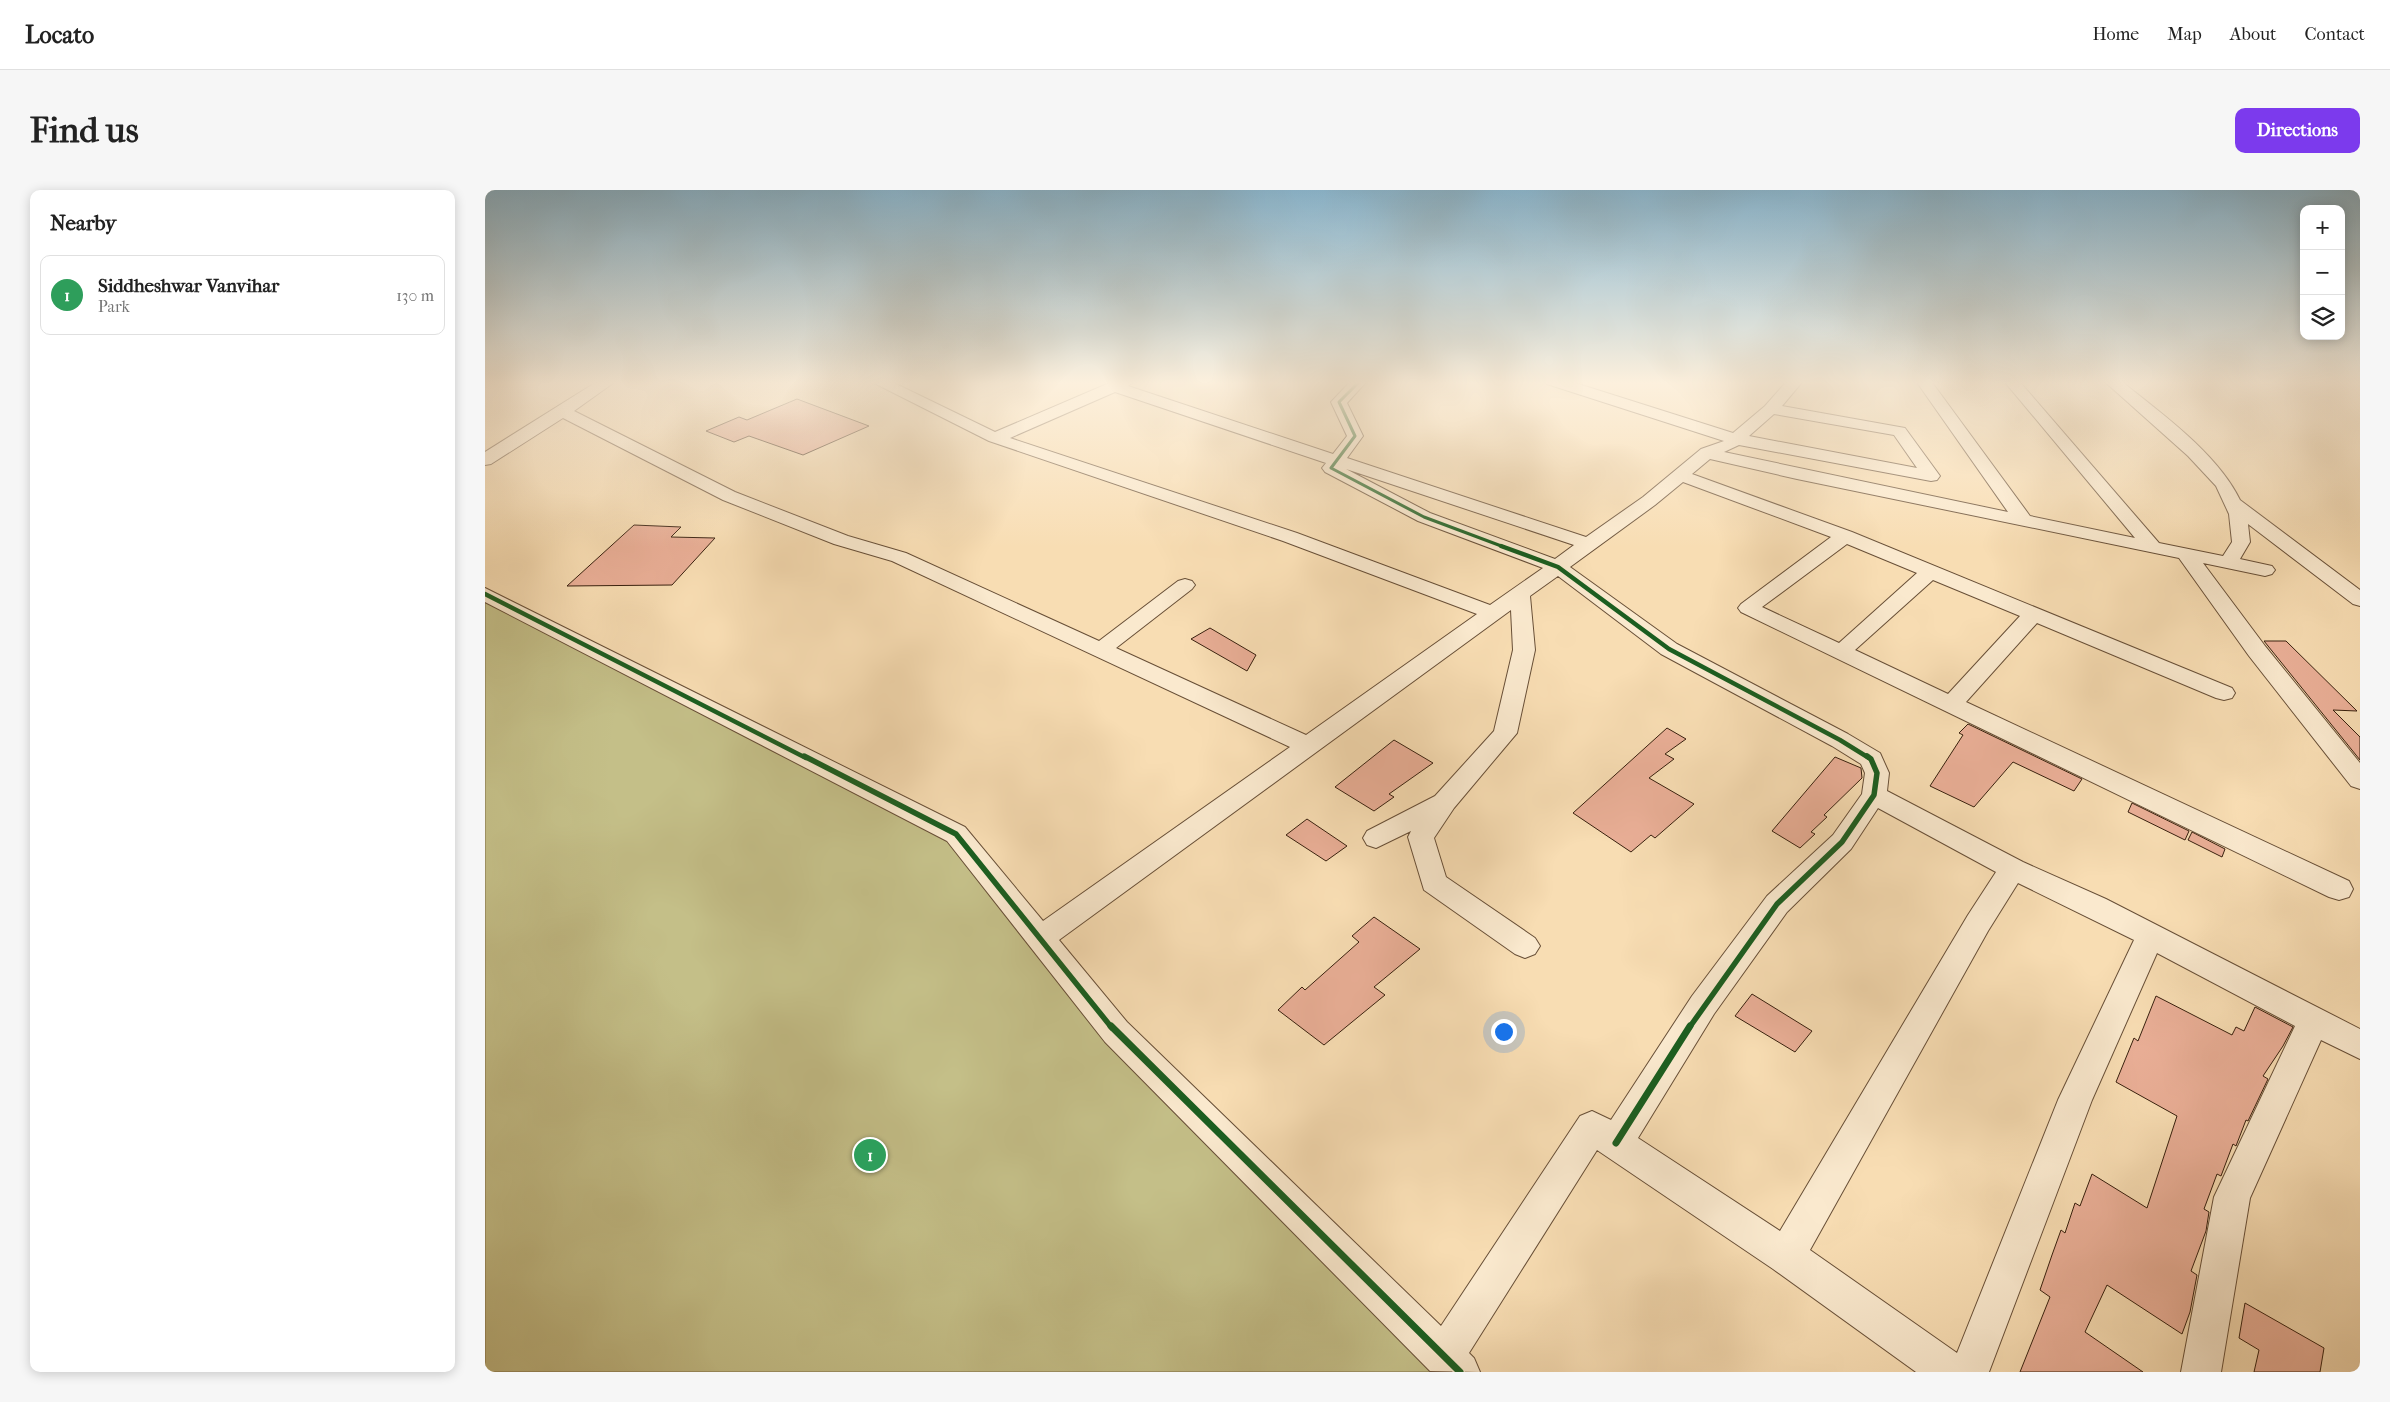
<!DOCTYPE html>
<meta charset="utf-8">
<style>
:root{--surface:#fff;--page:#f6f6f6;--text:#222;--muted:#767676;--line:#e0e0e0;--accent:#7c3aed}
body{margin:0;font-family:"IM FELL French Canon",serif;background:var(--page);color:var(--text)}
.controls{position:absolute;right:15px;top:15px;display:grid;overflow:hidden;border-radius:10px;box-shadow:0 2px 12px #0003}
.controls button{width:45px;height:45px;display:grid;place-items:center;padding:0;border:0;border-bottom:1px solid var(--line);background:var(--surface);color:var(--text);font:25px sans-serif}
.you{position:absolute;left:1018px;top:841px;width:18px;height:18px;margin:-12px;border:4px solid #fff;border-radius:50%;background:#1a73e8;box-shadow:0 0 0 8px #1a73e833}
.badge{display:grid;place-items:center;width:32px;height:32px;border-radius:50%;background:var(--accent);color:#fff;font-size:16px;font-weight:700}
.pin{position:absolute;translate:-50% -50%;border:2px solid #fff;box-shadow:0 1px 5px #0006}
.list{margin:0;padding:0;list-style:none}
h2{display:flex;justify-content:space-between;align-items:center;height:65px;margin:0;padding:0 20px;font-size:21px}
h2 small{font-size:16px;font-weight:400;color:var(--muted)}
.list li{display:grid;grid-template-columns:32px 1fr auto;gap:15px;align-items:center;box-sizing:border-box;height:80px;margin:0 10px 10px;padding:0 10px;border:1px solid var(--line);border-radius:10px}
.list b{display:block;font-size:19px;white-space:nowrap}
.list p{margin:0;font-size:16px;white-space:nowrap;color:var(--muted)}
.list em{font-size:16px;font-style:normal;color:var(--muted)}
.icon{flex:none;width:28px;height:28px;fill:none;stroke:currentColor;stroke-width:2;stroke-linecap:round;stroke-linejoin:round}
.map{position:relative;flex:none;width:1875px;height:1182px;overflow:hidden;border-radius:10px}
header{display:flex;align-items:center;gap:30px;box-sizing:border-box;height:70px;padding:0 25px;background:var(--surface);border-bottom:1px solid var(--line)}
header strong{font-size:24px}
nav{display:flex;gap:28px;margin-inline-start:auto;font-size:18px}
.intro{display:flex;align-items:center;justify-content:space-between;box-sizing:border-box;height:120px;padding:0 30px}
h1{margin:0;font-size:35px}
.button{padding:12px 22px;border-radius:10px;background:var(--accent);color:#fff;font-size:18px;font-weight:700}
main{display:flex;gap:30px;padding:0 30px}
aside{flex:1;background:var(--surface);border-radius:10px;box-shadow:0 2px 12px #0003}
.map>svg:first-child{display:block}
.green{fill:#c4bf88;stroke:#7e704b}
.building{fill:#eaaf97;stroke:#38200e}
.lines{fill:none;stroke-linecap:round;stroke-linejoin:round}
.minor-casing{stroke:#684f37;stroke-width:2}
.minor{fill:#fae9ce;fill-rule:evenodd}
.cycleway-far3-casing{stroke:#fae9ce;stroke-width:5}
.cycleway-far2-casing{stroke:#fae9ce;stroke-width:7}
.cycleway-far1-casing{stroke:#fae9ce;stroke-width:9}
.cycleway-casing{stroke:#fae9ce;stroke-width:10}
.cycleway-far3{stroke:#1b5e20;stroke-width:3}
.cycleway-far2{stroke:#1b5e20;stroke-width:4.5}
.cycleway-far1{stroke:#1b5e20;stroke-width:5.5}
.cycleway{stroke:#1b5e20;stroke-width:7}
</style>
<header>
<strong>Locato</strong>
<nav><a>Home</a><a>Map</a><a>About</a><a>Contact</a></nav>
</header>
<div class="intro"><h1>Find us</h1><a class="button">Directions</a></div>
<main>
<aside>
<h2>Nearby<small></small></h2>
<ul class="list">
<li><span class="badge" style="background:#2e9e5b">1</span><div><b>Siddheshwar Vanvihar</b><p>Park</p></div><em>130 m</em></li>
</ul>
</aside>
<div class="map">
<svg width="1875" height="1182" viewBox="0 0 1875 1182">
<rect width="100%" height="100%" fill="#f8ddb3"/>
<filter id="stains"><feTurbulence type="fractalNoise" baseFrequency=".004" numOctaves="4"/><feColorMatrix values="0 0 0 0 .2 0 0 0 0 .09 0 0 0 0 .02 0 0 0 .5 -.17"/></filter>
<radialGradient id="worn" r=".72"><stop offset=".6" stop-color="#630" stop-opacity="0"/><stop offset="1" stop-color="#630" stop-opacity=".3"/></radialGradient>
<path class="green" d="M 0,404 L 471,644 L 556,748 L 983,1182 L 0,1182 Z"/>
<path class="building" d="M 312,209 L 384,236 L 318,265 L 264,246 L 249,252 L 221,241 L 254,227 L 262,230 Z
M 149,335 L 196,337 L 186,347 L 230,348 L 187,395 L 82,396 Z
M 725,438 L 771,465 L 762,481 L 706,449 Z
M 1779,451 L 1801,451 L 1872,521 L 1848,520 L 1875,547 L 1875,570 Z
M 1483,534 L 1597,589 L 1589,601 L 1528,572 L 1489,617 L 1445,596 L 1478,545 L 1474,543 Z
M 1182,538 L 1201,549 L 1180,564 L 1189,569 L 1164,588 L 1209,614 L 1170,648 L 1166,645 L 1146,662 L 1088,623 Z
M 909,550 L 948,573 L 904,604 L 909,607 L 889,621 L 850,597 Z
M 1350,567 L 1376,578 L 1377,588 L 1339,625 L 1342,627 L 1326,642 L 1330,644 L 1315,658 L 1287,641 Z
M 1647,613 L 1704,641 L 1700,650 L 1643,622 Z
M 822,629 L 862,656 L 841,671 L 801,645 Z
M 1707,642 L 1740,659 L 1737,667 L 1703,650 Z
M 889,727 L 935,759 L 889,797 L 900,805 L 839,855 L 793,820 L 817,797 L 820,800 L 874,752 L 867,746 Z
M 1267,804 L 1327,841 L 1310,862 L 1250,826 Z
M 1671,806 L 1747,845 L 1751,837 L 1759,841 L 1770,817 L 1808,837 L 1798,856 L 1778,886 L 1783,889 L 1763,931 L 1761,930 L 1751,956 L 1748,954 L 1736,986 L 1732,984 L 1719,1019 L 1724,1022 L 1721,1041 L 1706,1081 L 1712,1085 L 1705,1122 L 1697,1144 L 1622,1095 L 1600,1142 L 1658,1182 L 1535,1182 L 1565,1107 L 1555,1100 L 1567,1065 L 1576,1040 L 1580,1043 L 1590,1013 L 1595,1016 L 1607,984 L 1662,1018 L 1692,926 L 1631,892 L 1649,848 L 1653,851 Z
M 1760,1113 L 1839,1158 L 1835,1182 L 1769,1182 L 1774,1160 L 1754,1148 Z"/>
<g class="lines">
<g class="minor-casing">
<path id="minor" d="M 113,191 L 131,191 L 89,221 L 250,302 L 363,346 L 421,363 L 614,451 L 693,391 L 700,389 L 707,391 L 710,395 L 707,399 L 631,458 L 821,545 L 992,424 L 798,351 L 504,251 L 385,191 L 405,191 L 510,242 L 629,191 L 650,191 L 643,196 L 848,264 L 862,246 L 846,212 L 866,191 L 882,191 L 862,213 L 878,246 L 862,268 L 1101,347 L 1158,307 L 1216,259 L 1239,251 L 1062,194 L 1060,191 L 1084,191 L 1248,243 L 1280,216 L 1302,191 L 1318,191 L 1297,216 L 1420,238 L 1455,286 L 1452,290 L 1446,291 L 1254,255 L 1239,262 L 1523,322 L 1431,191 L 1446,191 L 1545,326 L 1650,348 L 1519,191 L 1534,191 L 1674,353 L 1738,366 L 1747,352 L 1744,324 L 1731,296 L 1703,266 L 1619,191 L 1636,191 C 1676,223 1733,264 1755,310 L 1875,400 L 1875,416 L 1868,414 L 1763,334 L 1765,352 L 1755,369 L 1787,376 L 1790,380 L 1787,384 L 1780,386 L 1718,373 L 1780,456 L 1875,573 L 1875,599 L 1866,596 L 1764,466 L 1694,368 L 1312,289 L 1225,269 L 1207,284 L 1367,342 L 1747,498 L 1750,503 L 1747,508 L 1739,510 L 1731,508 L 1552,433 L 1481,512 L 1864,691 L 1868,699 L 1864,707 L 1854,710 L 1844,707 L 1256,422 L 1253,418 L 1256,414 L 1346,347 L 1198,292 L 1170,315 L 1085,377 L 1192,454 L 1363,544 L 1395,563 L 1404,583 L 1402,601 L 1538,672 L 1621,709 L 1875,839 L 1875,869 L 1836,850 L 1765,1008 L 1736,1182 L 1696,1182 L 1729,1007 L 1810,836 L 1672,763 L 1607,910 L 1504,1182 L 1431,1182 L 1288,1079 L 1112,960 L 984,1163 L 989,1168 L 995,1182 L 945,1181 L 620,852 L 462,651 L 0,412 L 0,398 L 480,637 L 558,731 L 805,557 L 407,371 L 349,354 L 238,310 L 78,228 L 6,274 L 0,275 L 0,262 ZM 630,202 L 841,273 L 837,278 L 840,282 L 933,331 L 1058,378 L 1005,415 L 812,343 L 525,248 ZM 1289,224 L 1409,245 L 1432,278 L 1264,246 ZM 861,279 L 1089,355 L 1070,369 L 945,323 ZM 1362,354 L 1432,383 L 1354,453 L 1277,417 ZM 1073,386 L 1176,464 L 1347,556 L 1376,574 L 1380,583 L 1377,604 L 1348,645 L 1282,706 L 1207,806 L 1126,930 L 1107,921 L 1095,926 L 956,1136 L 642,832 L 574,750 L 1026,420 L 1028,460 L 1009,541 L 950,606 L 882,641 L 878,648 L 882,655 L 891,658 L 926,641 L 923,647 L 939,700 L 1030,764 L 1040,768 L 1050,764 L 1055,756 L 1050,748 L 961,687 L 949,648 L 969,618 L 1032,543 L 1050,460 L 1045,406 ZM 1448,390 L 1535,426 L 1463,504 L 1370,460 ZM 1393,618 L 1511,682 L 1483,725 L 1295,1041 L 1153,948 L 1229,824 L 1302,722 L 1366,659 ZM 1533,693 L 1649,750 L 1573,910 L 1472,1163 L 1325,1060 L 1503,741 Z"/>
</g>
<use href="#minor" class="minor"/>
<g class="cycleway-far3-casing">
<path id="cycleway-far3" d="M 875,191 L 854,212 L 870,246 L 846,278 L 939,327 L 1019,357"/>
</g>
<g class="cycleway-far2-casing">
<path id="cycleway-far2" d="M 1016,356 L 1073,377 L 1184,459 L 1355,550 L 1384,568
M 0,404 L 321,568"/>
</g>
<g class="cycleway-far1-casing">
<path id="cycleway-far1" d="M 319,566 L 471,644 L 627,838
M 1204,838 L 1292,714 L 1357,652 L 1389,605 L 1392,583 L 1386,569 L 1382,566"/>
</g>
<g class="cycleway-casing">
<path id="cycleway" d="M 626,836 L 975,1182
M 1131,953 L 1205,836"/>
</g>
<use href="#cycleway-far3" class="cycleway-far3"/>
<use href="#cycleway-far2" class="cycleway-far2"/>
<use href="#cycleway-far1" class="cycleway-far1"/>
<use href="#cycleway" class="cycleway"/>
</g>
<linearGradient id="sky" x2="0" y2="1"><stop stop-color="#8ab7d0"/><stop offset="0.54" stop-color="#fcf0dd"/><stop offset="1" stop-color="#fcf0dd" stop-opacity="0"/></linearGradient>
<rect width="1875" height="357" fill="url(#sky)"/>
<rect width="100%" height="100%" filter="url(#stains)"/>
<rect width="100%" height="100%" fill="url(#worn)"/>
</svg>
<div class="controls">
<button>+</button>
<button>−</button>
<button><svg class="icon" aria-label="layers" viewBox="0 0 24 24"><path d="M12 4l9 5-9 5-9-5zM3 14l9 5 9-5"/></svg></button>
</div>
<div class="you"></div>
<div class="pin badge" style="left:385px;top:965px;background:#2e9e5b">1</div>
</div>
</main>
